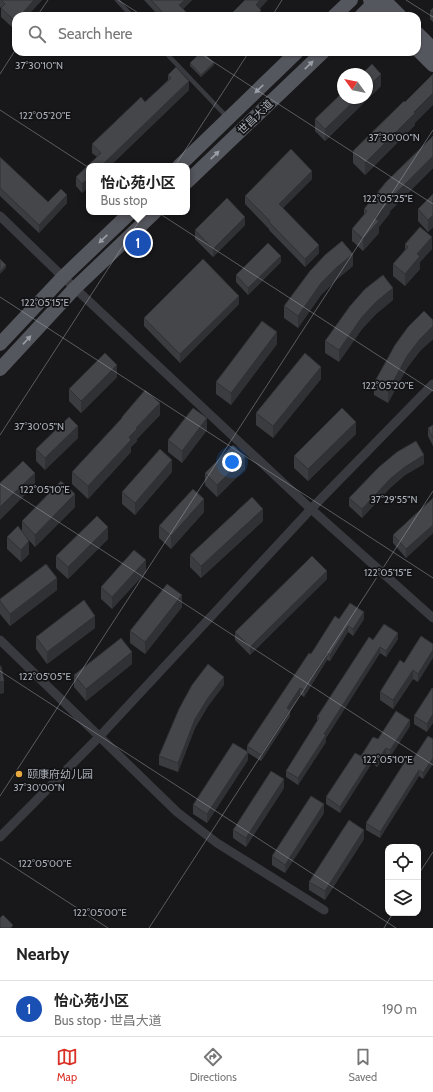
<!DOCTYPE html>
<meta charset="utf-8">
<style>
:root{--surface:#fff;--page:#f2f2f2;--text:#222;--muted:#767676;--line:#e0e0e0;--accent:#d93025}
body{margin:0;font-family:Cabin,"Noto Sans SC",sans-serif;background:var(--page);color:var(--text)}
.controls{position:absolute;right:12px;bottom:12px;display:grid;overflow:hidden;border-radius:8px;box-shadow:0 1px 3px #0004}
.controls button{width:36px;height:36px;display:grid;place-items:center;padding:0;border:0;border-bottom:1px solid var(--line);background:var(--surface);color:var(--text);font:20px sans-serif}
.compass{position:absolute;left:337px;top:68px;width:36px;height:36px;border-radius:50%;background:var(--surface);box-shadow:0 1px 3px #0004;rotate:303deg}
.you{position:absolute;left:232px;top:462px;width:14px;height:14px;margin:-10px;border:3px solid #fff;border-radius:50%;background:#1a73e8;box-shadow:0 0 0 6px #1a73e833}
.badge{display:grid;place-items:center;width:26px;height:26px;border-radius:50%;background:var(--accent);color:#fff;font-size:13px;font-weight:700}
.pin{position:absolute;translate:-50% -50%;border:2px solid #fff;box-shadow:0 1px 4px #0006}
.popup{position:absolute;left:86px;top:163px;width:104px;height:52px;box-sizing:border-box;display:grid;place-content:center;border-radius:8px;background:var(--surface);filter:drop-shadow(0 1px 3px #0005);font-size:13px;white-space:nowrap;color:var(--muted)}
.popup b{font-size:15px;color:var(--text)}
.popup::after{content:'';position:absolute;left:50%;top:100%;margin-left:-8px;border:8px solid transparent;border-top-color:var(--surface)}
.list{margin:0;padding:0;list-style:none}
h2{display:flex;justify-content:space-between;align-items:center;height:52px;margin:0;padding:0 16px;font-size:17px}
h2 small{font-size:13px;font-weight:400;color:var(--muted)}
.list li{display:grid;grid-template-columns:26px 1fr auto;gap:12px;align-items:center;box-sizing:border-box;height:56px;padding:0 16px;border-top:1px solid var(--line)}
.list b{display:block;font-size:15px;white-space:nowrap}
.list p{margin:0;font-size:13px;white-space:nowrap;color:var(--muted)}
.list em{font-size:13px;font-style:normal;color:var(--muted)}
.icon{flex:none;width:22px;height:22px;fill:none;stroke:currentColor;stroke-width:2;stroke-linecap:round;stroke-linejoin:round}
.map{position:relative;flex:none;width:433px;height:928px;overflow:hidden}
.search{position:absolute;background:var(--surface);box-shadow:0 1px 3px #0004;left:12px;right:12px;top:12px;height:44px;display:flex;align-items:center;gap:10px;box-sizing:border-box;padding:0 14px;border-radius:12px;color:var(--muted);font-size:15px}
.sheet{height:108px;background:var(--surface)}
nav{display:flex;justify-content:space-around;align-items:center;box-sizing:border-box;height:56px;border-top:1px solid var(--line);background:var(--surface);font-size:11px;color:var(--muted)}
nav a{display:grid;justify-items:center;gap:2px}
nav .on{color:var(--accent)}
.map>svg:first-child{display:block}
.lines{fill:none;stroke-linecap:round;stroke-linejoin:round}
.service{stroke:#393a3f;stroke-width:4.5}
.minor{stroke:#393a3f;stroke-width:9}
.primary{stroke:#55575e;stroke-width:14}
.wall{fill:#3b3c40}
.shaded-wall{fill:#303134}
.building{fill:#45464a;stroke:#303134}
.oneway{fill:#9a9ea7}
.ticks{fill:none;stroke:#abb0b9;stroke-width:1;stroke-opacity:0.45}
.poi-dot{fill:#e8a941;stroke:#131315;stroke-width:1.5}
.labels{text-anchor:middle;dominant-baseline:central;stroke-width:3.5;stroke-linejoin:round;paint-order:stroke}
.street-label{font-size:11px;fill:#abb0b9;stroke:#131315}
.poi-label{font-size:11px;fill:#abb0b9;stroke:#131315;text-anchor:start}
.ticks-label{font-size:10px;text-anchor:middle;fill:#abb0b9;stroke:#131315;stroke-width:3.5;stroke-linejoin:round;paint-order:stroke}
</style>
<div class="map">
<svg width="433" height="928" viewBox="0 0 433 928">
<rect width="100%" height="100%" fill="#18181a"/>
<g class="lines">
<path class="service" d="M 117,0 L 132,16
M 165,52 L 227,117"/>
<path class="minor" d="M 0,216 L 63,277 L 311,509 L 433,618
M 0,640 L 177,812 L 217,843 L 324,910
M 0,837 L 100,736 L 311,509 L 433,384"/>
<path class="primary" d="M 370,0 L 384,16
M 384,0 L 400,16
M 334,16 L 351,0
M 361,16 L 377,0
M 417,33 L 433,49
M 417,49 L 433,65
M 179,166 L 297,52
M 187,182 L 323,52
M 0,344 L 63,277 L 131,212
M 0,369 L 75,288 L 155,212"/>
</g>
<path class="wall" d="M 0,0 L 42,0 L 27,16 L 16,16 L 16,29 L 15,30 L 1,17 L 1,8 L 0,7 Z
M 144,0 L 192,0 L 183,9 L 190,16 L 159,16 Z
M 433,8 L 433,22 L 430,19 L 430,11 Z
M 190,63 L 214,65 L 201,77 L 190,66 Z
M 168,75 L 189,90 L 110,166 L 89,166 L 89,186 L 82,193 L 76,186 L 76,177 L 97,157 L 92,153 L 92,144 L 145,102 L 168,80 Z
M 381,86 L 325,141 L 315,131 L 315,119 Z
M 415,123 L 415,125 L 365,175 L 353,163 L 353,151 Z
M 433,136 L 433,168 L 390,211 L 390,213 L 379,227 L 379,233 L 363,251 L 352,241 L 352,229 L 364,215 L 364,209 Z
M 0,157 L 48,202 L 67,203 L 39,233 L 0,196 Z
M 312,179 L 283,208 L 319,253 L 305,267 L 269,230 L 269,229 L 245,204 L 245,196 Z
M 433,194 L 433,227 L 428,232 L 418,221 L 418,209 Z
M 245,225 L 213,257 L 195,239 L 195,230 Z
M 405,244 L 432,249 L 420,262 L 420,269 L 405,286 L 393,276 L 393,264 L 405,250 Z
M 281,262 L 248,295 L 236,282 L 236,275 Z
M 353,266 L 336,280 L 321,295 L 298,328 L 284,318 L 284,306 Z
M 393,300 L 376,314 L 362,329 L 339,362 L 325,353 L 325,341 Z
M 239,304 L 180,363 L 144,326 L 144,318 Z
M 433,320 L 433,339 L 420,351 L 407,368 L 388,403 L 374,395 L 374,383 Z
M 277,344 L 231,405 L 216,394 L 216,382 Z
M 117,377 L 81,413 L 69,401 L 69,389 Z
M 321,379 L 273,438 L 256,425 L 256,413 Z
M 160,415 L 137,439 L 137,441 L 131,447 L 131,452 L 88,499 L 72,484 L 72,472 L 122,419 L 122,417 Z
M 433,425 L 433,446 L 428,436 L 428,428 Z
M 207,430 L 182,463 L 168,452 L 168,440 Z
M 356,434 L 308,481 L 294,468 L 294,456 Z
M 78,438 L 45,470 L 36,461 L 36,449 Z
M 424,464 L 405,475 L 390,488 L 362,518 L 349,506 L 349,498 Z
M 245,469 L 217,497 L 205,485 L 205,473 Z
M 172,472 L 135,515 L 122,504 L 122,492 Z
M 433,498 L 433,533 L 406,558 L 393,543 L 393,535 Z
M 75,507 L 35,547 L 26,537 L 29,554 L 21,562 L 7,549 L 7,537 L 22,533 L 22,521 Z
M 204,512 L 171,549 L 159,538 L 159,526 Z
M 263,521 L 201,578 L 190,567 L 190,555 Z
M 108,539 L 68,579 L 56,568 L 56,556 Z
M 146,572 L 112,609 L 101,599 L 101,587 Z
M 327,579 L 250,655 L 235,640 L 235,632 Z
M 57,590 L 10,626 L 0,614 L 0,599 Z
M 182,607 L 145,654 L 130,643 L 130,631 Z
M 339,619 L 364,619 L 353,636 L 348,632 L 330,661 L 327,660 L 304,697 L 300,694 L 290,711 L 290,716 L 261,761 L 248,753 L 248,760 L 207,823 L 193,814 L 193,805 L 247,752 L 247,746 L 311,654 Z
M 95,628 L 47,664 L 36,649 L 36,637 Z
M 421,636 L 418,682 L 413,679 L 393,709 L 380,700 L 380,692 L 404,663 Z
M 398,639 L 386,657 L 380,653 L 326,738 L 326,742 L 298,785 L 286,777 L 286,771 L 317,722 L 317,717 L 373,640 Z
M 132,664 L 86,701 L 74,687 L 74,675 Z
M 224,685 L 208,706 L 195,728 L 178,772 L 159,765 L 159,756 Z
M 433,689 L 427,732 L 414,724 L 414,716 Z
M 410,726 L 390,757 L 386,754 L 377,767 L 372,763 L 340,813 L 326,804 L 326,797 L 361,756 L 378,739 Z
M 428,736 L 423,779 L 419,776 L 380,838 L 366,830 L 366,823 L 411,762 Z
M 284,788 L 246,847 L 233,838 L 233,830 Z
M 324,813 L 285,873 L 272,865 L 272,856 Z
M 364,839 L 325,900 L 309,890 L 309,882 Z"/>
<path class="shaded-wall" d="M 34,0 L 42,0 L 27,16 L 20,16 Z
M 185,0 L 192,0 L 179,13 L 179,5 Z
M 260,0 L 268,0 L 256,13 L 256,5 Z
M 261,10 L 261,16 L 255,16 Z
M 214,63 L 214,65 L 201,77 L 201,75 Z
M 381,74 L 381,86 L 325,141 L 325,129 L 357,98 L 367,98 L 367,88 Z
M 189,81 L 189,90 L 110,166 L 101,166 Z
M 433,93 L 433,105 L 415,123 L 415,125 L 365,175 L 365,163 Z
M 433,156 L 433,168 L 390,211 L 390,213 L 379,227 L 379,233 L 363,251 L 363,239 L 375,218 L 389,200 Z
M 312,171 L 312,179 L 279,212 L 279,204 Z
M 89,178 L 89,186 L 82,193 L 82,184 Z
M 67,195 L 67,203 L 39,233 L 39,225 Z
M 433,215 L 433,227 L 428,232 L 428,220 Z
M 245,217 L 245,225 L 213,257 L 213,249 Z
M 432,237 L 432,249 L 420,262 L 420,269 L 405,286 L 405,274 L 417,254 Z
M 319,245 L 319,253 L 305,267 L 305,259 Z
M 353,254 L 353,266 L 336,280 L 321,295 L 298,328 L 298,316 L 321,283 L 336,268 Z
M 281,256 L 281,262 L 248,295 L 248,288 Z
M 6,265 L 6,268 L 0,274 L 0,272 Z
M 393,288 L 393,300 L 376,314 L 362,329 L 339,362 L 339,350 L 362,317 L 376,302 Z
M 239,296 L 239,304 L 180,363 L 180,354 Z
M 433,326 L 433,339 L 420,351 L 407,368 L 388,403 L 388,391 L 407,356 L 420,339 Z
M 277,332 L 277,344 L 231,405 L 231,393 Z
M 117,365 L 117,377 L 81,413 L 81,401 Z
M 321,367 L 321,379 L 273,438 L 273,426 Z
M 160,403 L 160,415 L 137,439 L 137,441 L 131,447 L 131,452 L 88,499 L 88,486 L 129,437 L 136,428 Z
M 207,418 L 207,430 L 182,463 L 182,451 Z
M 356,422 L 356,434 L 308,481 L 308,469 Z
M 78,426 L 78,438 L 45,470 L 45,458 Z
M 424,455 L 424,464 L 405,475 L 390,488 L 362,518 L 362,509 L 390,479 L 405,467 Z
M 245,457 L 245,469 L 217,497 L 217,485 Z
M 172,460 L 172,472 L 135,515 L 135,503 Z
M 35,473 L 35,485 L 0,520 L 0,507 Z
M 75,494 L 75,507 L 35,547 L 35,535 Z
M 204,499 L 204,512 L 171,549 L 171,536 Z
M 263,509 L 263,521 L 201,578 L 201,566 Z
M 433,525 L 433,533 L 406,558 L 406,549 Z
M 108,527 L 108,539 L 68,579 L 68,567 Z
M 29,541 L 29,554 L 21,562 L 21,550 Z
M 146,560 L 146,572 L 112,609 L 112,597 Z
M 327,571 L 327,579 L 250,655 L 250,647 Z
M 57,578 L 57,590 L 10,626 L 10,614 Z
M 182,595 L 182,607 L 145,654 L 145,642 Z
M 364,612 L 364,619 L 353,636 L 353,629 Z
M 95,616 L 95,628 L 47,664 L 47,652 Z
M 348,626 L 348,632 L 330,661 L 330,655 Z
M 398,633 L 398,639 L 386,657 L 386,651 Z
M 380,647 L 380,653 L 326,738 L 326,742 L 298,785 L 298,778 L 324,734 Z
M 433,650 L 433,658 L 418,682 L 418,674 Z
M 132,652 L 132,664 L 86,701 L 86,689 Z
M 327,653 L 327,660 L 304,697 L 304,690 Z
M 413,670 L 413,679 L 393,709 L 393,700 Z
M 224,677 L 224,685 L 208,706 L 195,728 L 178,772 L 178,763 L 195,719 L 208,698 Z
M 4,681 L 4,693 L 0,694 L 0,682 Z
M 300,688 L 300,694 L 290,711 L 290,716 L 261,761 L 261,755 L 287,708 Z
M 433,714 L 433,723 L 427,732 L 427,724 Z
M 410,720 L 410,726 L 390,757 L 390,750 Z
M 386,748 L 386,754 L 377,767 L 377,761 Z
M 248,752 L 248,760 L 207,823 L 207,814 Z
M 372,757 L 372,763 L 340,813 L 340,807 Z
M 433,758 L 433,764 L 423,779 L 423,773 Z
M 419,770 L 419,776 L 380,838 L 380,832 Z
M 284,779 L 284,788 L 246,847 L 246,838 Z
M 324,804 L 324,813 L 285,873 L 285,865 Z
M 364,830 L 364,839 L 325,900 L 325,891 Z"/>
<path class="building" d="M 1,0 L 34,0 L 20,16 L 16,16 L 16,21 L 15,21 L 1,8 L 5,4 Z
M 151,0 L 185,0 L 179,5 L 190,16 L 166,16 Z
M 245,0 L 260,0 L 256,5 L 261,10 L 255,16 L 229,16 Z
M 433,8 L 433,14 L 430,11 Z
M 201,52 L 203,52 L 214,63 L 201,75 L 190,63 Z
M 372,64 L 381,74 L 367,88 L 367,74 L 362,74 Z
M 176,67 L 189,81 L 101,166 L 89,166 L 89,178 L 82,184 L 76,177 L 101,153 L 92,144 L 141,97 L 145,102 L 171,78 L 168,75 Z
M 433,74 L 433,93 L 414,112 L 415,113 L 365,163 L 353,151 L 404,101 L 405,102 Z
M 343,92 L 343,98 L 357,98 L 325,129 L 315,119 Z
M 433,136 L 433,156 L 389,200 L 390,201 L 375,218 L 379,221 L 363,239 L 352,229 L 367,211 L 364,209 L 386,182 Z
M 291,149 L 312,171 L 279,204 L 319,245 L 305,259 L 269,222 L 270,221 L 245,196 Z
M 0,157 L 48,202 L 61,189 L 67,195 L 39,225 L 0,188 Z
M 433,194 L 433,215 L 428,220 L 418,209 Z
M 227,198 L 245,217 L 213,249 L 195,230 Z
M 420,227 L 432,237 L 417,254 L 420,256 L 405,274 L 393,264 L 408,247 L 405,244 Z
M 342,241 L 353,254 L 336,268 L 321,283 L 298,316 L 284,306 L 310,271 L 325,255 Z
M 268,243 L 281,256 L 248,288 L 236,275 Z
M 0,259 L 6,265 L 0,272 Z
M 203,259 L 239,296 L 180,354 L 144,318 Z
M 383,275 L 393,288 L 376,302 L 362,317 L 339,350 L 325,341 L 350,306 L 365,289 Z
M 424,311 L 433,320 L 433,326 L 420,339 L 407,356 L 388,391 L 374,383 L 395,345 L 408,327 Z
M 262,321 L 277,332 L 231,393 L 216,382 Z
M 105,353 L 117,365 L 81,401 L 69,389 Z
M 305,353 L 321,367 L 273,426 L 256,413 Z
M 145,390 L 160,403 L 136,428 L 137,429 L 129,437 L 131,440 L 88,486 L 72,472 L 122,418 L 122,417 Z
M 193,408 L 207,418 L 182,451 L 168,440 Z
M 342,408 L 356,422 L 308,469 L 294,456 Z
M 69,417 L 78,426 L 45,458 L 36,449 Z
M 433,425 L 433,438 L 428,428 Z
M 416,441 L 424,455 L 405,467 L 390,479 L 362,509 L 349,498 L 379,467 L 397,452 Z
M 233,445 L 245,457 L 217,485 L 205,473 Z
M 160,449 L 172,460 L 135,503 L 122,492 Z
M 23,461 L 35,473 L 0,507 L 0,483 Z
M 61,481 L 75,494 L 35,535 L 22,521 Z
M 193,489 L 204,499 L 171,536 L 159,526 Z
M 252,497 L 263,509 L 201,566 L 190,555 Z
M 433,498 L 433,525 L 406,549 L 393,535 Z
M 97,516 L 108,527 L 68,567 L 56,556 Z
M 18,526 L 29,541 L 21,550 L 7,537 Z
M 134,550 L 146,560 L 112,597 L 101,587 Z
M 312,556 L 327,571 L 250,647 L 235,632 Z
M 46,564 L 57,578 L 10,614 L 0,601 L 0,599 Z
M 167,584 L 182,595 L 145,642 L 130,631 Z
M 84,600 L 95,616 L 47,652 L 36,637 Z
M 350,603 L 364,612 L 353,629 L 348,626 L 330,655 L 327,653 L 304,690 L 300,688 L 287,708 L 290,710 L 261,755 L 247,746 L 309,653 L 311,654 L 335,616 L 339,619 Z
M 384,624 L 398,633 L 386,651 L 380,647 L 324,734 L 326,735 L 298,778 L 286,771 L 319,718 L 317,717 L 369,637 L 373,640 Z
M 421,636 L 433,644 L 433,650 L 418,674 L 413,670 L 393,700 L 380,692 L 400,660 L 404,663 Z
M 121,638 L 132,652 L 86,689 L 74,675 Z
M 208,664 L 224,677 L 208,698 L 195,719 L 178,763 L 159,756 L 179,709 L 192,685 Z
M 0,666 L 1,666 L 4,681 L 0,682 Z
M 432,688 L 433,689 L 433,714 L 427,724 L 414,716 Z
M 396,711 L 410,720 L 390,750 L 386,748 L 377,761 L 372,757 L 340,807 L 326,797 L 355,753 L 361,756 L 373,737 L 378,739 Z
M 428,736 L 433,739 L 433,758 L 423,773 L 419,770 L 380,832 L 366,823 L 406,760 L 411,762 Z
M 233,743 L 248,752 L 207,814 L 193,805 Z
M 271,771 L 284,779 L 246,838 L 233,830 Z
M 311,796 L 324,804 L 285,865 L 272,856 Z
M 349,820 L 364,830 L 325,891 L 309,882 Z
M 3,915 L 13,925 L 11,928 L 0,928 L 0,918 Z"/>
<defs><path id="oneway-solid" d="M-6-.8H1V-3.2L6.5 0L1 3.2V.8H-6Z"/></defs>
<g class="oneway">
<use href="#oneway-solid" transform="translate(309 65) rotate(-44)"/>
<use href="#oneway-solid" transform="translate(259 89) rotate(136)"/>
<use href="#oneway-solid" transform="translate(215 155) rotate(-44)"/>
<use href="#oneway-solid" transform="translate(103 239) rotate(136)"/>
<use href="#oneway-solid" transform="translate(27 340) rotate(-47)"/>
</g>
<path class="ticks" d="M 118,0 L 143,16M 406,0 L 433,17M 37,16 L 48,0M 272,16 L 282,0M 198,52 L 433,204M 0,74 L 16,49M 0,110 L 433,391M 0,297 L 433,578M 0,435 L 249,52M 0,484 L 433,765M 0,671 L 396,928M 0,796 L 433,130M 0,858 L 108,928M 418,875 L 433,852M 149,928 L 433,491M 384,928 L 393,913"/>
<circle class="poi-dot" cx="19" cy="774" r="4"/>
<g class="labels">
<g class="street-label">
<text transform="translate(255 117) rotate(-44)">世昌大道</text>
</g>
<g class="poi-label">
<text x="27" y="774">颐康府幼儿园</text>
</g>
</g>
<g class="ticks-label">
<text x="39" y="69">37°30'10"N</text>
<text x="45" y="119">122°05'20"E</text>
<text x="394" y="141">37°30'00"N</text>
<text x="388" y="202">122°05'25"E</text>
<text x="45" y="306">122°05'15"E</text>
<text x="388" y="389">122°05'20"E</text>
<text x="39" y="430">37°30'05"N</text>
<text x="45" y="493">122°05'10"E</text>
<text x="394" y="503">37°29'55"N</text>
<text x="388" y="576">122°05'15"E</text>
<text x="45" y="680">122°05'05"E</text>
<text x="388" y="763">122°05'10"E</text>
<text x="39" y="791">37°30'00"N</text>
<text x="45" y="867">122°05'00"E</text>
<text x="100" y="916">122°05'00"E</text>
</g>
</svg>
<div class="controls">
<button><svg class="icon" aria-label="locate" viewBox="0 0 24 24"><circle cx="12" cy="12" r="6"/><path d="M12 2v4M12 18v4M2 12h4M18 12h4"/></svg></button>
<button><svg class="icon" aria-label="layers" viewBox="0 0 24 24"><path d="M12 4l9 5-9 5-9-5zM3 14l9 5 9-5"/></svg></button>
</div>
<svg class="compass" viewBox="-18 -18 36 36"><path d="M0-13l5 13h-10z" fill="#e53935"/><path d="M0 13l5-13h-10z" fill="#767676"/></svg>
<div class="you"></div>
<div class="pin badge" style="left:138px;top:243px;background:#1a4fb4">1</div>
<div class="popup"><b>怡心苑小区</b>Bus stop</div>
<div class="search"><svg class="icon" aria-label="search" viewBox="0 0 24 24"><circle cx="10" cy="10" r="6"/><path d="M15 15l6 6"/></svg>Search here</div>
</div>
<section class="sheet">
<h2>Nearby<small></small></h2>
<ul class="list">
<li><span class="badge" style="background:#1a4fb4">1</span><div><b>怡心苑小区</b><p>Bus stop · 世昌大道</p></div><em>190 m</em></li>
</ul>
</section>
<nav>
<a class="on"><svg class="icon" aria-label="map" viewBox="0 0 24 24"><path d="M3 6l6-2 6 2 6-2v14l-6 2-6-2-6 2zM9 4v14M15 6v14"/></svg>Map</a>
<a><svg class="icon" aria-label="directions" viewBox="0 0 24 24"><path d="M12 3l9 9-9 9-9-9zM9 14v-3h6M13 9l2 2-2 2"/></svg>Directions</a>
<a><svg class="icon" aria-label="saved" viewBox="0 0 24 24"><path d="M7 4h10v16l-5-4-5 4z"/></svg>Saved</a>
</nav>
